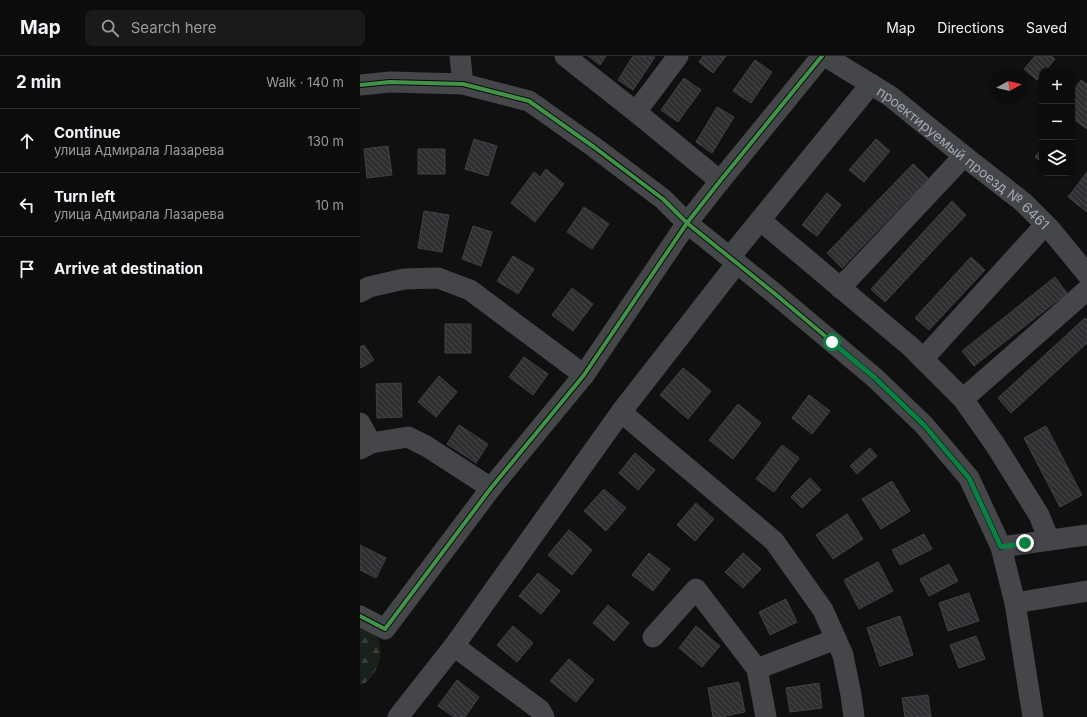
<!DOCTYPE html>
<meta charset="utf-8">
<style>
:root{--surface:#0c0c0d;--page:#1a1a1b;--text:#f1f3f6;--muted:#9a9b9d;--line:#2c2c2e}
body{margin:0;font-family:Inter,sans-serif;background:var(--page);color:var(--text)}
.controls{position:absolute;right:12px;top:12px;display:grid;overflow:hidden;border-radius:8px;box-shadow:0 1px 3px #0004}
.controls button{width:36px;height:36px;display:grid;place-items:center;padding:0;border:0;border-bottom:1px solid var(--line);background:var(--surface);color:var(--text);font:20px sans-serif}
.compass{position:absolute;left:631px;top:12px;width:36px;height:36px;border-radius:50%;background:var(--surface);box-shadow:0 1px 3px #0004;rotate:82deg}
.stop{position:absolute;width:12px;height:12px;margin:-9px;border:3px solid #0b8043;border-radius:50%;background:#fff}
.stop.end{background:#0b8043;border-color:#fff;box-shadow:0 1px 4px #0008}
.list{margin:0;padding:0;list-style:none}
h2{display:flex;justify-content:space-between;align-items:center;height:52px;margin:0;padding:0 16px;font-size:17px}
h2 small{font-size:13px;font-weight:400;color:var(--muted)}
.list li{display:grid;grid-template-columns:26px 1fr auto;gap:12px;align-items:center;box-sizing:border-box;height:64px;padding:0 16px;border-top:1px solid var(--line)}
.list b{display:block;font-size:15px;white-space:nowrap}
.list p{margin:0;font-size:13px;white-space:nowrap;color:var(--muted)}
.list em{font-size:13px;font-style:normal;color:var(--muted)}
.icon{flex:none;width:22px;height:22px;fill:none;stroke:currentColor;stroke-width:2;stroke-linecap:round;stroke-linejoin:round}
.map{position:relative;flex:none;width:727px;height:661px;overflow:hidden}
header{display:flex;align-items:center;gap:24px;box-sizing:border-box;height:56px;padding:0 20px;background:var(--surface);border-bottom:1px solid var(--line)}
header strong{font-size:19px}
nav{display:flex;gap:22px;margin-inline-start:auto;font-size:14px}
.search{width:280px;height:36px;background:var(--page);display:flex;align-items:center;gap:10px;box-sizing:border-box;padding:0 14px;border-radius:8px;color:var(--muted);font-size:15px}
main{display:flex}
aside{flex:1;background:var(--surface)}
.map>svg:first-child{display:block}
.forest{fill:url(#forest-firs)}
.building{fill:url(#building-back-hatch);stroke:#3f4145}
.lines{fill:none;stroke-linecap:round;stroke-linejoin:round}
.minor{stroke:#45464a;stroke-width:21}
.cycleway-casing{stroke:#0b0b0c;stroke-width:6}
.cycleway{stroke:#419447;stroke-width:4}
.route{stroke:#0b8043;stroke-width:5}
.labels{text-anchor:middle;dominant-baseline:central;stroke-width:3.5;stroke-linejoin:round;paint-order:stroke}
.street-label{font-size:14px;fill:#a0a6b3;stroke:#0b0b0c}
</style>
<header>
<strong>Map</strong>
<div class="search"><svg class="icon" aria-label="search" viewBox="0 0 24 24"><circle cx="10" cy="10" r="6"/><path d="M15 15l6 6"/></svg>Search here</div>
<nav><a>Map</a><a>Directions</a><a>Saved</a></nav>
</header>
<main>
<aside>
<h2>2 min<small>Walk · 140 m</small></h2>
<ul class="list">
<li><svg class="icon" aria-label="ahead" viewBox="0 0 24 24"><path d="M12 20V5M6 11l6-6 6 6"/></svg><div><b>Continue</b><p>улица Адмирала Лазарева</p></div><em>130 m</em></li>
<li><svg class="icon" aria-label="left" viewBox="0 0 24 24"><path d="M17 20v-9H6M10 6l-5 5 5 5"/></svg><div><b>Turn left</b><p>улица Адмирала Лазарева</p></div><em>10 m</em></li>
<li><svg class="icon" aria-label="arrive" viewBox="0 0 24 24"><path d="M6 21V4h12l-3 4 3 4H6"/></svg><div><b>Arrive at destination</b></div></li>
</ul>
</aside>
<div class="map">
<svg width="727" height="661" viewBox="0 0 727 661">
<defs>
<pattern id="forest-firs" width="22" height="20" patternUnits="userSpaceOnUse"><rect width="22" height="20" fill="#1a211b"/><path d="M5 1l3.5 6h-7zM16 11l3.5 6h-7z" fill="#383e3a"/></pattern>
<pattern id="building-back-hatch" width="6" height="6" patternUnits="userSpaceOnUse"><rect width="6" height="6" fill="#2f2f32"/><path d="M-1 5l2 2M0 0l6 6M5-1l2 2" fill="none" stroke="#4a4a4d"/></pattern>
</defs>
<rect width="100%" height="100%" fill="#101011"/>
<path class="forest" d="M 0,570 C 4,573 11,575 14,578 C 28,591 17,625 0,629 Z"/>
<path class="building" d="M 228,0 L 246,0 L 240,9 Z
M 273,0 L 295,1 L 273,34 L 258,24 Z
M 343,0 L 366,0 L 353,17 L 339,6 Z
M 675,0 L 691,0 L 695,3 L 685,15 L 682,15 L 682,18 L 677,24 L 664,13 Z
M 395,4 L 412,16 L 391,47 L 373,35 Z
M 324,22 L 341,34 L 318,66 L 301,54 Z
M 721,24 L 727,28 L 727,73 L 712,62 L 712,37 Z
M 357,51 L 374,61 L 352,97 L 336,86 Z
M 114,83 L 137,90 L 128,120 L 105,113 Z
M 516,83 L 530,95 L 504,126 L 489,114 Z
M 28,90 L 32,119 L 7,122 L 4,93 Z
M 682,92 L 682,106 L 675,101 Z
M 58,93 L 85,93 L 85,118 L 58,118 Z
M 553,108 L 568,122 L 482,212 L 467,197 Z
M 186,113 L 204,128 L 175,166 L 151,147 L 174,116 L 180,121 Z
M 727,116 L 727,156 L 708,141 Z
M 467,137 L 481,149 L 457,180 L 442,169 Z
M 592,145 L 606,159 L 525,246 L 511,233 Z
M 224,151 L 249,168 L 232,193 L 207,176 Z
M 64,155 L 89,159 L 82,196 L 58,192 Z
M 113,170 L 132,176 L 121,210 L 102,203 Z
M 153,200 L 174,213 L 158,238 L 137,225 Z
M 611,201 L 625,214 L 569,274 L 555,262 Z
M 695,221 L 707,237 L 614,310 L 602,295 Z
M 212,232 L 233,248 L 213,275 L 192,259 Z
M 725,262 L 727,264 L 727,287 L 651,357 L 638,342 Z
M 85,268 L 111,268 L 111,297 L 85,297 Z
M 4,289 L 14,304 L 1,312 L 0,310 L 0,291 Z
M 164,301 L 188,318 L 173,339 L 149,321 Z
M 323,312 L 351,335 L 328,363 L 300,339 Z
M 79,320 L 97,336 L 76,361 L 58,346 Z
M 41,327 L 42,361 L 17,362 L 16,328 Z
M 449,339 L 470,355 L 452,378 L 432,362 Z
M 378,348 L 401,367 L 373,403 L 349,384 Z
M 99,369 L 128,388 L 116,407 L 87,388 Z
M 686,370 L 722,439 L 700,451 L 664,382 Z
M 422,389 L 439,402 L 414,436 L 396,423 Z
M 510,392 L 517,400 L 497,418 L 490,410 Z
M 275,397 L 295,414 L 278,434 L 259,417 Z
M 450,422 L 461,434 L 442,452 L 431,441 Z
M 532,425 L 550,455 L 521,473 L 502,443 Z
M 244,433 L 266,452 L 246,475 L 224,455 Z
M 336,447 L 354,463 L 335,485 L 317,469 Z
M 487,458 L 503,483 L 473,503 L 456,479 Z
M 209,474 L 232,494 L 212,519 L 188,499 Z
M 564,478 L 572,493 L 540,509 L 532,494 Z
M 0,489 L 26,502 L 16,522 L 0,514 Z
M 289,497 L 310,513 L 293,535 L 272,519 Z
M 383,497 L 401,513 L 383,532 L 365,516 Z
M 518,506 L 533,535 L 499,553 L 484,524 Z
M 589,508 L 598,525 L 569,540 L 560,523 Z
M 178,517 L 200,535 L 181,558 L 159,540 Z
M 609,537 L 619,565 L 588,575 L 579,547 Z
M 426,543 L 437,566 L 410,579 L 399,556 Z
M 248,549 L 269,567 L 254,585 L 233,567 Z
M 540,560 L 553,599 L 520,610 L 507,572 Z
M 153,570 L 173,587 L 157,606 L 137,589 Z
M 336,570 L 360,590 L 342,611 L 319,592 Z
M 616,580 L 625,603 L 599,612 L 590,589 Z
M 209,603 L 234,624 L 216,646 L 190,625 Z
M 97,624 L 119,641 L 105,661 L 94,661 L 78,650 Z
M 379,626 L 385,656 L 361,661 L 353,661 L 348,632 Z
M 459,627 L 462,652 L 430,656 L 426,632 Z
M 568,639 L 571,661 L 545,661 L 542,642 Z"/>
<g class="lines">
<g class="minor">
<path d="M 100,0 L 103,28"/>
<path d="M 205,0 L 276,56 L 360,125"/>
<path id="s1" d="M 465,0 L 530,40 L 604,100 L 663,146 L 690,173 L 727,218"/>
<path d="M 0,29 L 30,26 L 103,28 L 169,45 L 234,91 L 303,143 L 327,167 L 414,237 L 515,322 L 564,369 L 609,422 L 641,491"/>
<path d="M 276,56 L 318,0"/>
<path d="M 400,164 L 551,291 L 603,343 L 636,390 L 679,459 L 689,484"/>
<path d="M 370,201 L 511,28"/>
<path d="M 480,232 L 604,100"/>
<path d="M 0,236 L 9,231 L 44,223 L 78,222 L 110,234 L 224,319"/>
<path d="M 563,303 L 685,169"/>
<path d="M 603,343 L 727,234"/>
<path d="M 261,356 L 414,485 L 463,554 L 483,599 L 491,639 L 494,661"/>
<path d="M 0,367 L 11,387"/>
<path d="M 0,393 L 11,387 L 48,381 L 66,390 L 131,432"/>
<path d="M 655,547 L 727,535"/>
<path d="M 0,560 L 25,573 L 131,432 L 224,319 L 327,167 L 360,125 L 462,0"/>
<path d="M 293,581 L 336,533 L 397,613 L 406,661"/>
<path d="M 94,590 L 180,654 L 184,661"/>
<path d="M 397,613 L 476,583"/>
<path d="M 38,661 L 94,590 L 261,356 L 377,207"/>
<path d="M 673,661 L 655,547 L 641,491 L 727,479"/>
</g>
<g class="cycleway-casing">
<path id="cycleway" d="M 0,29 L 30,26 L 103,28 L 169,45 L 234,91 L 303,143 L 327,167 L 414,237 L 515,322 L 564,369 L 609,422 L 641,491
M 0,560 L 25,573 L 131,432 L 224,319 L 327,167 L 360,125 L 462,0"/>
</g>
<use href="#cycleway" class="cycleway"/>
</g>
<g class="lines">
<path class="route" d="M 472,286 L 515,322 L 564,369 L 609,422 L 641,491 L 665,487"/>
</g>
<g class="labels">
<g class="street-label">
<text stroke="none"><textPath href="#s1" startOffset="172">проектируемый проезд № 6461</textPath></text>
</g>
</g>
</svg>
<div class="controls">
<button>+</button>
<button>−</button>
<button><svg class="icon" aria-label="layers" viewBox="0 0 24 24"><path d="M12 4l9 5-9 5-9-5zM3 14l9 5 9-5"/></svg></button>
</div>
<svg class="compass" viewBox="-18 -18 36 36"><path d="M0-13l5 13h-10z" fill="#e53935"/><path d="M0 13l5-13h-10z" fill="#9a9b9d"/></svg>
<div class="stop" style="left:472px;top:286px"></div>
<div class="stop end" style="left:665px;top:487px"></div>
</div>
</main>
